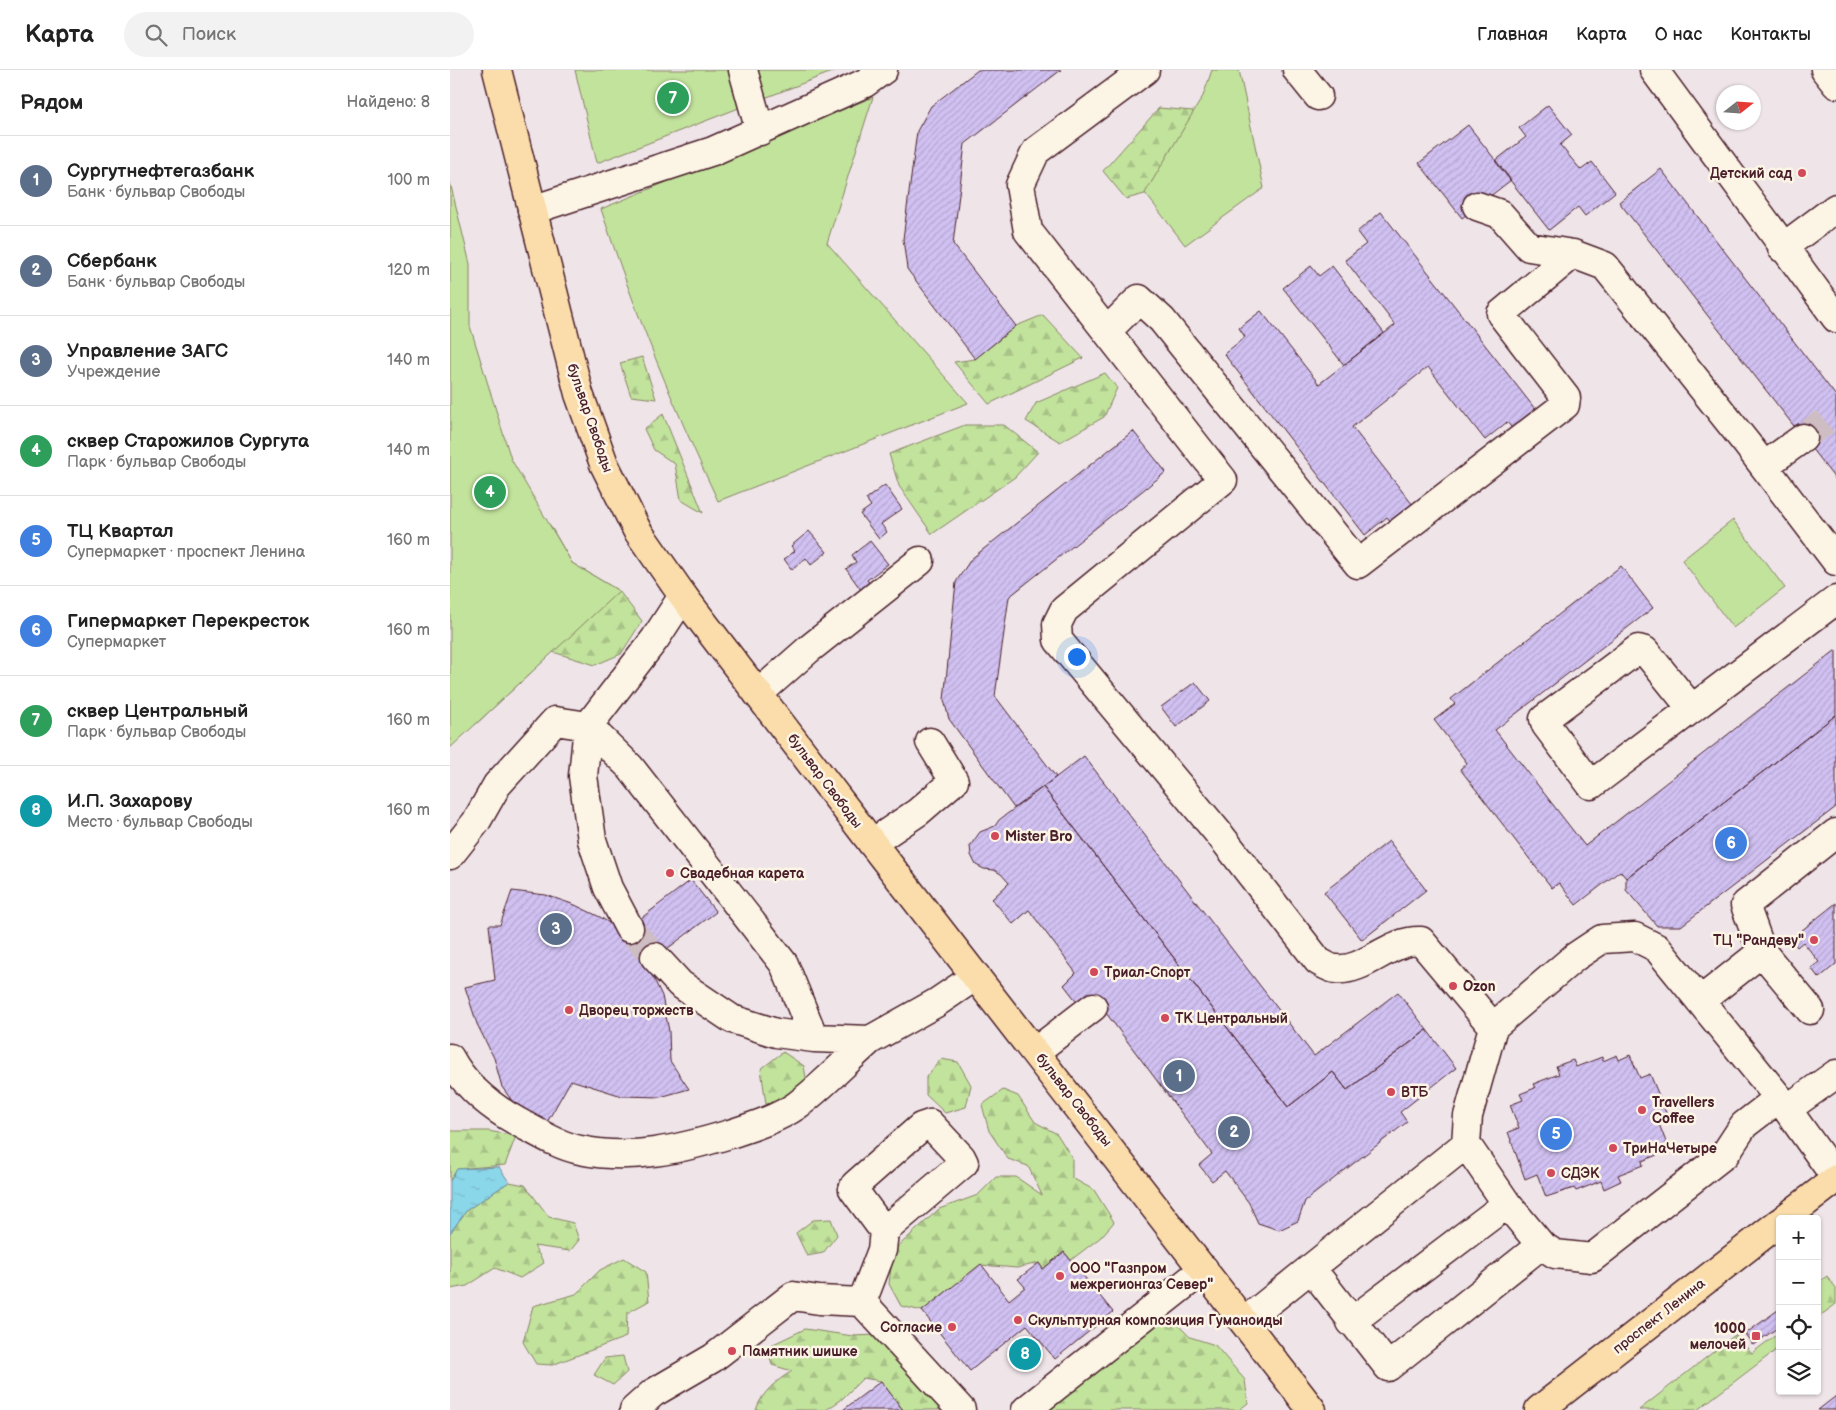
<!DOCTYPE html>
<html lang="ru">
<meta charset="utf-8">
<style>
:root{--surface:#fff;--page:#f2f2f2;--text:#222;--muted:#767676;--line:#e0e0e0;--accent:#d1495b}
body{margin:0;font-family:"Balsamiq Sans",sans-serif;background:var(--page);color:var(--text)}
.controls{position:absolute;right:15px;bottom:15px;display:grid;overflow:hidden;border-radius:5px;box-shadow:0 1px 4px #0004}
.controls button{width:45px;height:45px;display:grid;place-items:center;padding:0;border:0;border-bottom:1px solid var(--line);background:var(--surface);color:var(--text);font:25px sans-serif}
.compass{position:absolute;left:1266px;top:15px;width:45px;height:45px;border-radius:50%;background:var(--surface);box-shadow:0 1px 4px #0004;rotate:73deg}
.you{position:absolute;left:626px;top:586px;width:18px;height:18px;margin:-12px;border:4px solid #fff;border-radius:50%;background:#1a73e8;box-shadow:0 0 0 8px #1a73e833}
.badge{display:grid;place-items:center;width:32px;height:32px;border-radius:50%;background:var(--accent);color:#fff;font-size:16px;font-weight:700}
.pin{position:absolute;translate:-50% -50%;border:2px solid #fff;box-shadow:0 1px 5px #0006}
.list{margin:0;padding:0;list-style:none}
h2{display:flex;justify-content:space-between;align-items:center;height:65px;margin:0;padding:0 20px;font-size:21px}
h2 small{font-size:16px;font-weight:400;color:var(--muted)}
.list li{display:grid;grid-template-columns:32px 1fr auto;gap:15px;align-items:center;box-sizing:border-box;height:90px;padding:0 20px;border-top:1px solid var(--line)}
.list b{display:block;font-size:19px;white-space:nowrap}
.list p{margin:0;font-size:16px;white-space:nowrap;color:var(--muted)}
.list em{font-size:16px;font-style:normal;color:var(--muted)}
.icon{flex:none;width:28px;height:28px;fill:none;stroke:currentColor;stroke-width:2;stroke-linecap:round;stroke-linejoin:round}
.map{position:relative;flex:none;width:1386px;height:1340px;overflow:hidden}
header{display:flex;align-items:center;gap:30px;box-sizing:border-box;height:70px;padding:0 25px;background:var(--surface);border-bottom:1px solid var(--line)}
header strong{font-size:24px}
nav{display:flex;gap:28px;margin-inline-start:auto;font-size:18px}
.search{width:350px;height:45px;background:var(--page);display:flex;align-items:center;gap:12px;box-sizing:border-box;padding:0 18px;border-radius:28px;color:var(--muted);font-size:19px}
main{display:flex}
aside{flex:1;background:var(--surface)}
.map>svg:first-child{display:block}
.forest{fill:url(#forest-firs);stroke:#868164}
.park{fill:#c2e39c;stroke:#868164}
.water{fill:url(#water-ripples);stroke:#708d9d}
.building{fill:url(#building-hatch);stroke:#4a1f2b}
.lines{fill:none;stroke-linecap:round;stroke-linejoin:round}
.minor-tunnel{stroke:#cebdc3;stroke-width:28;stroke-dasharray:28 14;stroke-linecap:butt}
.minor-casing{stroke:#4a1f2b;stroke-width:31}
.major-casing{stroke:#4a1f2b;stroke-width:31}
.minor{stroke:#fcf5e5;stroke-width:28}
.major{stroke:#faddab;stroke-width:28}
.poi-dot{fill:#d1495b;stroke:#fcf5e5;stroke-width:2}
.labels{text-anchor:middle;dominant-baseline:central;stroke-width:5;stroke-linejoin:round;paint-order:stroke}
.poi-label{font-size:14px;font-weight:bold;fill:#4a1f2b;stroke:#fcf5e5;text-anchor:start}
.street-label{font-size:14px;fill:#4a1f2b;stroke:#fcf5e5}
</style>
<header>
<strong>Карта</strong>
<div class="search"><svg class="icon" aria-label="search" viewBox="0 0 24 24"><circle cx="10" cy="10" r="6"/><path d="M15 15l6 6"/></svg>Поиск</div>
<nav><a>Главная</a><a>Карта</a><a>О нас</a><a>Контакты</a></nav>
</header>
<main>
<aside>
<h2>Рядом<small>Найдено: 8</small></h2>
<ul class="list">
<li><span class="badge" style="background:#5c6f8a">1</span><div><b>Сургутнефтегазбанк</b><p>Банк · бульвар Свободы</p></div><em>100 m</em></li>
<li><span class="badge" style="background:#5c6f8a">2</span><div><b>Сбербанк</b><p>Банк · бульвар Свободы</p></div><em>120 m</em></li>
<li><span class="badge" style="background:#5c6f8a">3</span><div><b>Управление ЗАГС</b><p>Учреждение</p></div><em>140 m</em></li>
<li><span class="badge" style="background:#2e9e5b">4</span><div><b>сквер Старожилов Сургута</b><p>Парк · бульвар Свободы</p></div><em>140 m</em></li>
<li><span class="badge" style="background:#3f7fe0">5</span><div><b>ТЦ Квартал</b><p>Супермаркет · проспект Ленина</p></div><em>160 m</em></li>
<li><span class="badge" style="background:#3f7fe0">6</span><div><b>Гипермаркет Перекресток</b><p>Супермаркет</p></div><em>160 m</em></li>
<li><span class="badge" style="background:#2e9e5b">7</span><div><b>сквер Центральный</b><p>Парк · бульвар Свободы</p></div><em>160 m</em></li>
<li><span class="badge" style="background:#0f9aa8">8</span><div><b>И.П. Захарову</b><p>Место · бульвар Свободы</p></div><em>160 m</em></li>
</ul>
</aside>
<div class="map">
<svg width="1386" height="1340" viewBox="0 0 1386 1340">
<defs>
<pattern id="forest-firs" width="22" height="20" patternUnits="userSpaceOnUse" patternTransform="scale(1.25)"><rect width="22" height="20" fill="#c2e39c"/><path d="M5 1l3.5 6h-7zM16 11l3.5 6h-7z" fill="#a8c287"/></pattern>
<pattern id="water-ripples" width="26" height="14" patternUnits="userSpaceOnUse" patternTransform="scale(1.25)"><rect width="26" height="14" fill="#8ad7e9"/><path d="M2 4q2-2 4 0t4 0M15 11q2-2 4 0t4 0" fill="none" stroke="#79b8c8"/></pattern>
<pattern id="building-hatch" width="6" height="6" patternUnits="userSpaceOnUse" patternTransform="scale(1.25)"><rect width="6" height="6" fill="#d0c1f2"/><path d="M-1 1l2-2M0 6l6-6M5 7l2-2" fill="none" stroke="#b4a5d0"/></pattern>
</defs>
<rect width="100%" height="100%" fill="#efe5e9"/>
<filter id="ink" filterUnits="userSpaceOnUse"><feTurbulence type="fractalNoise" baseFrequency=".02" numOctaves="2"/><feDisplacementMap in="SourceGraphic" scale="10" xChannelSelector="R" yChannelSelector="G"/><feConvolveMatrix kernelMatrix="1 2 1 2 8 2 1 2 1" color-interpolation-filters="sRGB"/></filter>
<g filter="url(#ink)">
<path class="forest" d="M 709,38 L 743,41 L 749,89 L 732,114 L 676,129 L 653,101 Z
M 593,245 L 633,288 L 539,334 L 504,292 L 525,289 L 566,256 Z
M 192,287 L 206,329 L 181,326 L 170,293 Z
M 655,303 L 667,318 L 654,347 L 610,372 L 576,351 L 586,333 Z
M 213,344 L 253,443 L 231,430 L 225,394 L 204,380 L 194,359 Z
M 515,355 L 554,355 L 588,382 L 565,407 L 482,464 L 449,416 L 439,384 Z
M 100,455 L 122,493 L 169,521 L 192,551 L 171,584 L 145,595 L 103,582 L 25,655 Z
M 333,982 L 354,996 L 358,1019 L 339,1033 L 316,1034 L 311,999 Z
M 491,989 L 508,992 L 521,1015 L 516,1037 L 495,1043 L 476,1025 L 476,1007 Z
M 553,1020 L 568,1026 L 585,1052 L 607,1064 L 622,1088 L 622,1108 L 644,1120 L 664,1152 L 651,1167 L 621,1190 L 614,1182 L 593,1199 L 589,1193 L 567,1198 L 531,1195 L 472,1241 L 451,1236 L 439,1214 L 443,1181 L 489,1139 L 528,1125 L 546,1107 L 566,1107 L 592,1125 L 578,1096 L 558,1089 L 539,1061 L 532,1035 Z
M 0,1061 L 38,1061 L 66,1066 L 55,1095 L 7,1099 L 0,1111 Z
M 59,1112 L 75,1115 L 99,1147 L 123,1153 L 129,1170 L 120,1181 L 84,1176 L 94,1193 L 70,1208 L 45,1198 L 17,1216 L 0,1219 L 0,1163 L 17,1140 Z
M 381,1149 L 387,1165 L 373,1183 L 357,1186 L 346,1163 L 363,1150 Z
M 174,1188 L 196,1202 L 199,1231 L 177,1243 L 176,1267 L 102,1295 L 86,1294 L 73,1272 L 83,1236 L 126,1224 L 150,1200 Z
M 1377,1206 L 1386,1218 L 1386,1234 L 1367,1248 L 1367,1213 Z
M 720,1247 L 740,1267 L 765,1275 L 795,1310 L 798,1333 L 789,1340 L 597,1340 L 684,1268 Z
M 355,1259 L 403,1266 L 428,1265 L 497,1340 L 453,1340 L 431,1311 L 413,1308 L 391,1330 L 376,1340 L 306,1340 C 312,1322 326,1311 342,1301 L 322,1295 L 317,1277 Z
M 1330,1262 L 1330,1277 L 1247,1340 L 1189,1340 L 1285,1265 L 1302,1283 Z
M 173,1286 L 177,1302 L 163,1315 L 144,1305 L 155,1288 Z"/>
<path class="park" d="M 125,0 L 387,0 L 147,93 Z
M 762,0 L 789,0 L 814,118 L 735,175 L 695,123 L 753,26 Z
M 423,27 L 377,173 L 518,333 L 268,431 C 223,336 184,240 151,139 Z
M 0,112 L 20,194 L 20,256 L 61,389 L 122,493 L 169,521 L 0,678 Z
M 1283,450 L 1335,518 L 1283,558 L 1232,490 Z"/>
<path class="water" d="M 49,1097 L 59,1112 L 17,1140 L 0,1163 L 0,1111 L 7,1099 Z"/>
<path class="building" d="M 528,0 L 611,0 L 515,74 L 503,174 L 566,256 L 525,289 L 457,199 L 453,169 L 467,61 L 481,36 Z
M 1098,35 L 1122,65 L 1110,75 L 1131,100 L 1142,92 L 1165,122 L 1135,146 L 1128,137 L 1099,160 L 1045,91 L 1076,67 L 1069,58 Z
M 1018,55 L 1061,110 L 1012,148 L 969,93 Z
M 1211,99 L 1386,326 L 1386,410 L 1169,132 Z
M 931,142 L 1089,344 L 1065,362 L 1057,352 L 1035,370 L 978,297 L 902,357 L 966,439 L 944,456 L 937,447 L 915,465 L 774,284 L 795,267 L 789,258 L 811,241 L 869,314 L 945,255 L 895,190 L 916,174 L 907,162 Z
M 861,196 L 869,206 L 882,196 L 934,263 L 894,295 L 833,218 Z
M 683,361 L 716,402 L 559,527 L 545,626 L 606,707 L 564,738 L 499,649 L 494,630 L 506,512 L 521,489 Z
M 435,415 L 452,439 L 431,454 L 437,462 L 429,469 L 410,444 L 421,436 L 416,429 Z
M 359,461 L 377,482 L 361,495 L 356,488 L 342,500 L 334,489 L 345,481 L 341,476 Z
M 420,471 L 438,494 L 417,510 L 423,518 L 414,524 L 396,499 L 406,492 L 402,485 Z
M 1171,496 L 1203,538 L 1045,660 L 1135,776 L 1386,580 L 1386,645 L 1176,808 L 1170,801 L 1126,835 L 1109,813 L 1102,818 L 1010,699 L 1017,693 L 984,650 L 1005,634 L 1001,629 Z
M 745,612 L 760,631 L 726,657 L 711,637 Z
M 1386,645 L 1386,737 L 1231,856 L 1207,856 L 1176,820 L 1176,808 Z
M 634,686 L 864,986 L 948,922 L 977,960 L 897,1020 L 883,1002 L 838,1037 L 593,717 Z
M 593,717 L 838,1037 L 883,1002 L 897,1020 L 977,960 L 1006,998 L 950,1042 L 957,1052 L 855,1131 L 848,1151 L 829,1160 L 808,1153 L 799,1133 L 775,1101 L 762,1111 L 749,1095 L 762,1084 L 644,927 L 631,937 L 614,915 L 626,903 L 579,840 L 563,854 L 542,829 L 559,813 L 551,804 L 544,800 L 534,799 L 526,795 L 521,785 L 520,776 L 530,762 L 545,756 L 549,750 Z
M 939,771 L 976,820 L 912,870 L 874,822 Z
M 241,810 L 266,842 L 197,894 L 173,862 Z
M 62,821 L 96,825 L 125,835 L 150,847 L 173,862 L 197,894 L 212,926 L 219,961 L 220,991 L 239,1019 L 210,1027 L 172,1026 L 121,1010 L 92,1061 L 70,1042 L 52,1017 L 44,988 L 27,954 L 15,917 L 45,910 L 39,855 L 50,855 Z
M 1386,833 L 1386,894 L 1369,908 L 1361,898 L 1369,892 L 1353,872 L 1347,877 L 1341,869 Z
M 1167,985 L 1169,990 L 1180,985 L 1190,1008 L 1200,1004 L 1219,1050 L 1209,1054 L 1218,1077 L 1206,1082 L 1207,1085 L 1192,1091 L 1193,1095 L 1168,1105 L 1171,1111 L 1154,1119 L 1151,1111 L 1126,1121 L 1124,1118 L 1096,1127 L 1087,1104 L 1075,1109 L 1058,1062 L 1069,1058 L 1060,1035 L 1073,1030 L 1070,1024 L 1085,1018 L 1083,1014 L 1109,1004 L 1106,996 L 1123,990 L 1126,997 L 1152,987 L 1153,991 Z
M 614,1182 L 663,1242 L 605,1289 L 577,1255 L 520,1301 L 472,1241 L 531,1194 L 559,1230 L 575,1217 L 568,1209 L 589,1193 L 593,1199 Z
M 1328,1240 L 1330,1256 L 1303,1275 L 1295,1264 Z
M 431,1311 L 453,1340 L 393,1340 Z
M 1386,1326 L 1386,1340 L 1368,1340 Z"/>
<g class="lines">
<path class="minor-tunnel" d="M 1353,368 L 1386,343
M 179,858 L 205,887"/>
<g class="minor-casing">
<path id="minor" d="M 293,0 L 310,61
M 695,0 L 586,81 L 570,115 L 578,161 L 773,410 L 614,540 L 607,554 L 608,570 L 770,765 L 868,891 C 873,894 881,899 886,899 C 915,902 940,869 971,871 L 1043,957
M 847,0 L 868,26
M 1204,0 L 1386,248
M 1375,0 L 1386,14
M 1027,136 L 1050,144 L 1079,177 L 1123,184 L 1155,196 L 1297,374 L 1386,491
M 82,140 L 263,81 L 415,13 L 433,0
M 1332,178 L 1386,138
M 657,261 L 689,229 L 712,250 L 908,494 L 1115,335 L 1116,328 L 1051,244 L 1123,184
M 1314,396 L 1353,368
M 308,624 L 359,579 L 470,491
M 1242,639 L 1195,581 L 1188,579 L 1094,649 L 1096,655 L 1141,715 L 1386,530
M 422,773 L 468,742 L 504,711 L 480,672
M 0,785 L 26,752 L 47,715 L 105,651 L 138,656 L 180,697 L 334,894 L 364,968
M 179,858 L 158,818 L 142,770 L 133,706 L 138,656 L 205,569 L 233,526
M 205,887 L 230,914 L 282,949 L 326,963 L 364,968 L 420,970 L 486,933 L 526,906
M 1250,931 L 1312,882
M 1360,940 L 1312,882 L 1295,835 L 1386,763
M 586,981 L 643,937
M 0,988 C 15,1016 41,1037 68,1052 C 87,1062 109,1076 130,1080 C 181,1091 231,1079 280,1064 C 301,1057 327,1049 346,1036 C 371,1018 396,991 420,970
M 1329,1028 L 1294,1055 L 1275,1084 L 1142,1188 L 1105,1184 L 1091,1175 L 1057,1134 L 1016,1074 L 1018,1046 L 1043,957 L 1125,887 L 1152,869 L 1185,867 L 1207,878 L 1329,1028 L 1386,1108
M 1337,1039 L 1386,1004
M 1016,1074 L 861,1198 L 938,1297 L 1091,1175
M 434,1161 L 514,1093 L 511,1087 L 480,1054 L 471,1057 L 405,1115 L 403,1119 L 434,1161 L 432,1180 L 412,1232 L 511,1340
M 794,1252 L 861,1198
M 901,1252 L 1057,1134
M 184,1340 L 203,1323 L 263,1288 L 343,1226 L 369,1230 L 412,1232
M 576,1340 L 754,1199"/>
</g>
<g class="major-casing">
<path id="major" d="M 47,0 L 129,324 L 154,394 L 187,460 L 233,526 L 422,773 L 862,1340
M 1334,1149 L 1386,1109
M 1089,1340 L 1330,1152"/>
</g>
<use href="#minor" class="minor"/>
<use href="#major" class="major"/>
</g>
</g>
<g class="poi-dot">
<circle cx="1352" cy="103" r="5"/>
<circle cx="545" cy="766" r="5"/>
<circle cx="220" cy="803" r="5"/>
<circle cx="1364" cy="870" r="5"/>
<circle cx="644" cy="902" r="5"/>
<circle cx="1003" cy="916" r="5"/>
<circle cx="119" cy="940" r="5"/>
<circle cx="715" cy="948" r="5"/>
<circle cx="941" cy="1022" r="5"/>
<circle cx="1192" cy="1040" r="5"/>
<circle cx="1163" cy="1078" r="5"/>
<circle cx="1101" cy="1103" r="5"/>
<circle cx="610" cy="1206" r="5"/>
<circle cx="568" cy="1250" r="5"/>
<circle cx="502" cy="1257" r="5"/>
<rect x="1301" y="1261" width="10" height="10" rx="2.5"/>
<circle cx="282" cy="1281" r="5"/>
</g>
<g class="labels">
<g class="poi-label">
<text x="1342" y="103" text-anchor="end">Детский сад</text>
<text x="555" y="766">Mister Bro</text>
<text x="230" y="803">Свадебная карета</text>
<text x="1354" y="870" text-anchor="end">ТЦ "Рандеву"</text>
<text x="654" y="902">Триал-Спорт</text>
<text x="1013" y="916">Ozon</text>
<text x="129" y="940">Дворец торжеств</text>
<text x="725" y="948">ТК Центральный</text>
<text x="951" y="1022">ВТБ</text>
<text x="1202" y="1032">Travellers<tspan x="1202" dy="16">Coffee</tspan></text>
<text x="1173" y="1078">ТриНаЧетыре</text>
<text x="1111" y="1103">СДЭК</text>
<text x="620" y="1198">ООО "Газпром<tspan x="620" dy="16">межрегионгаз Север"</tspan></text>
<text x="578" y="1250">Скульптурная композиция Гуманоиды</text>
<text x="492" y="1257" text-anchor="end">Согласие</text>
<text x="1296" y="1258" text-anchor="end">1000<tspan x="1296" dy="16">мелочей</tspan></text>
<text x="292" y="1281">Памятник шишке</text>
</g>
<g class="street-label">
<text transform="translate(140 348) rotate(71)">бульвар Свободы</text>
<text transform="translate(375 711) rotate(53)">бульвар Свободы</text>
<text transform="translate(624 1030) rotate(52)">бульвар Свободы</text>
<text transform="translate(1209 1246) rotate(-38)">проспект Ленина</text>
</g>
</g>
</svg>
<div class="controls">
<button>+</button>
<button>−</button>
<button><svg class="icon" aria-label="locate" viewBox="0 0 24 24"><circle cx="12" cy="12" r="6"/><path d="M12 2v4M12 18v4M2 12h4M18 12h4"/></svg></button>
<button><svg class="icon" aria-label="layers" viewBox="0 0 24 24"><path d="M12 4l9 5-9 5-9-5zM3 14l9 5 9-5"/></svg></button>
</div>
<svg class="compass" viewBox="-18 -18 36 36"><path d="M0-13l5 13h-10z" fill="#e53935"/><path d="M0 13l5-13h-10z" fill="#767676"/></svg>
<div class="you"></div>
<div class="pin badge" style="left:729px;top:1006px;background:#5c6f8a">1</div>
<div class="pin badge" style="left:784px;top:1062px;background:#5c6f8a">2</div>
<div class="pin badge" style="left:106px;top:859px;background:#5c6f8a">3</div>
<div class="pin badge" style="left:40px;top:422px;background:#2e9e5b">4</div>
<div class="pin badge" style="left:1106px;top:1064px;background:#3f7fe0">5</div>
<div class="pin badge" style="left:1281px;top:773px;background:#3f7fe0">6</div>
<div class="pin badge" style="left:223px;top:28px;background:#2e9e5b">7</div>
<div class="pin badge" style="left:575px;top:1284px;background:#0f9aa8">8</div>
</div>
</main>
